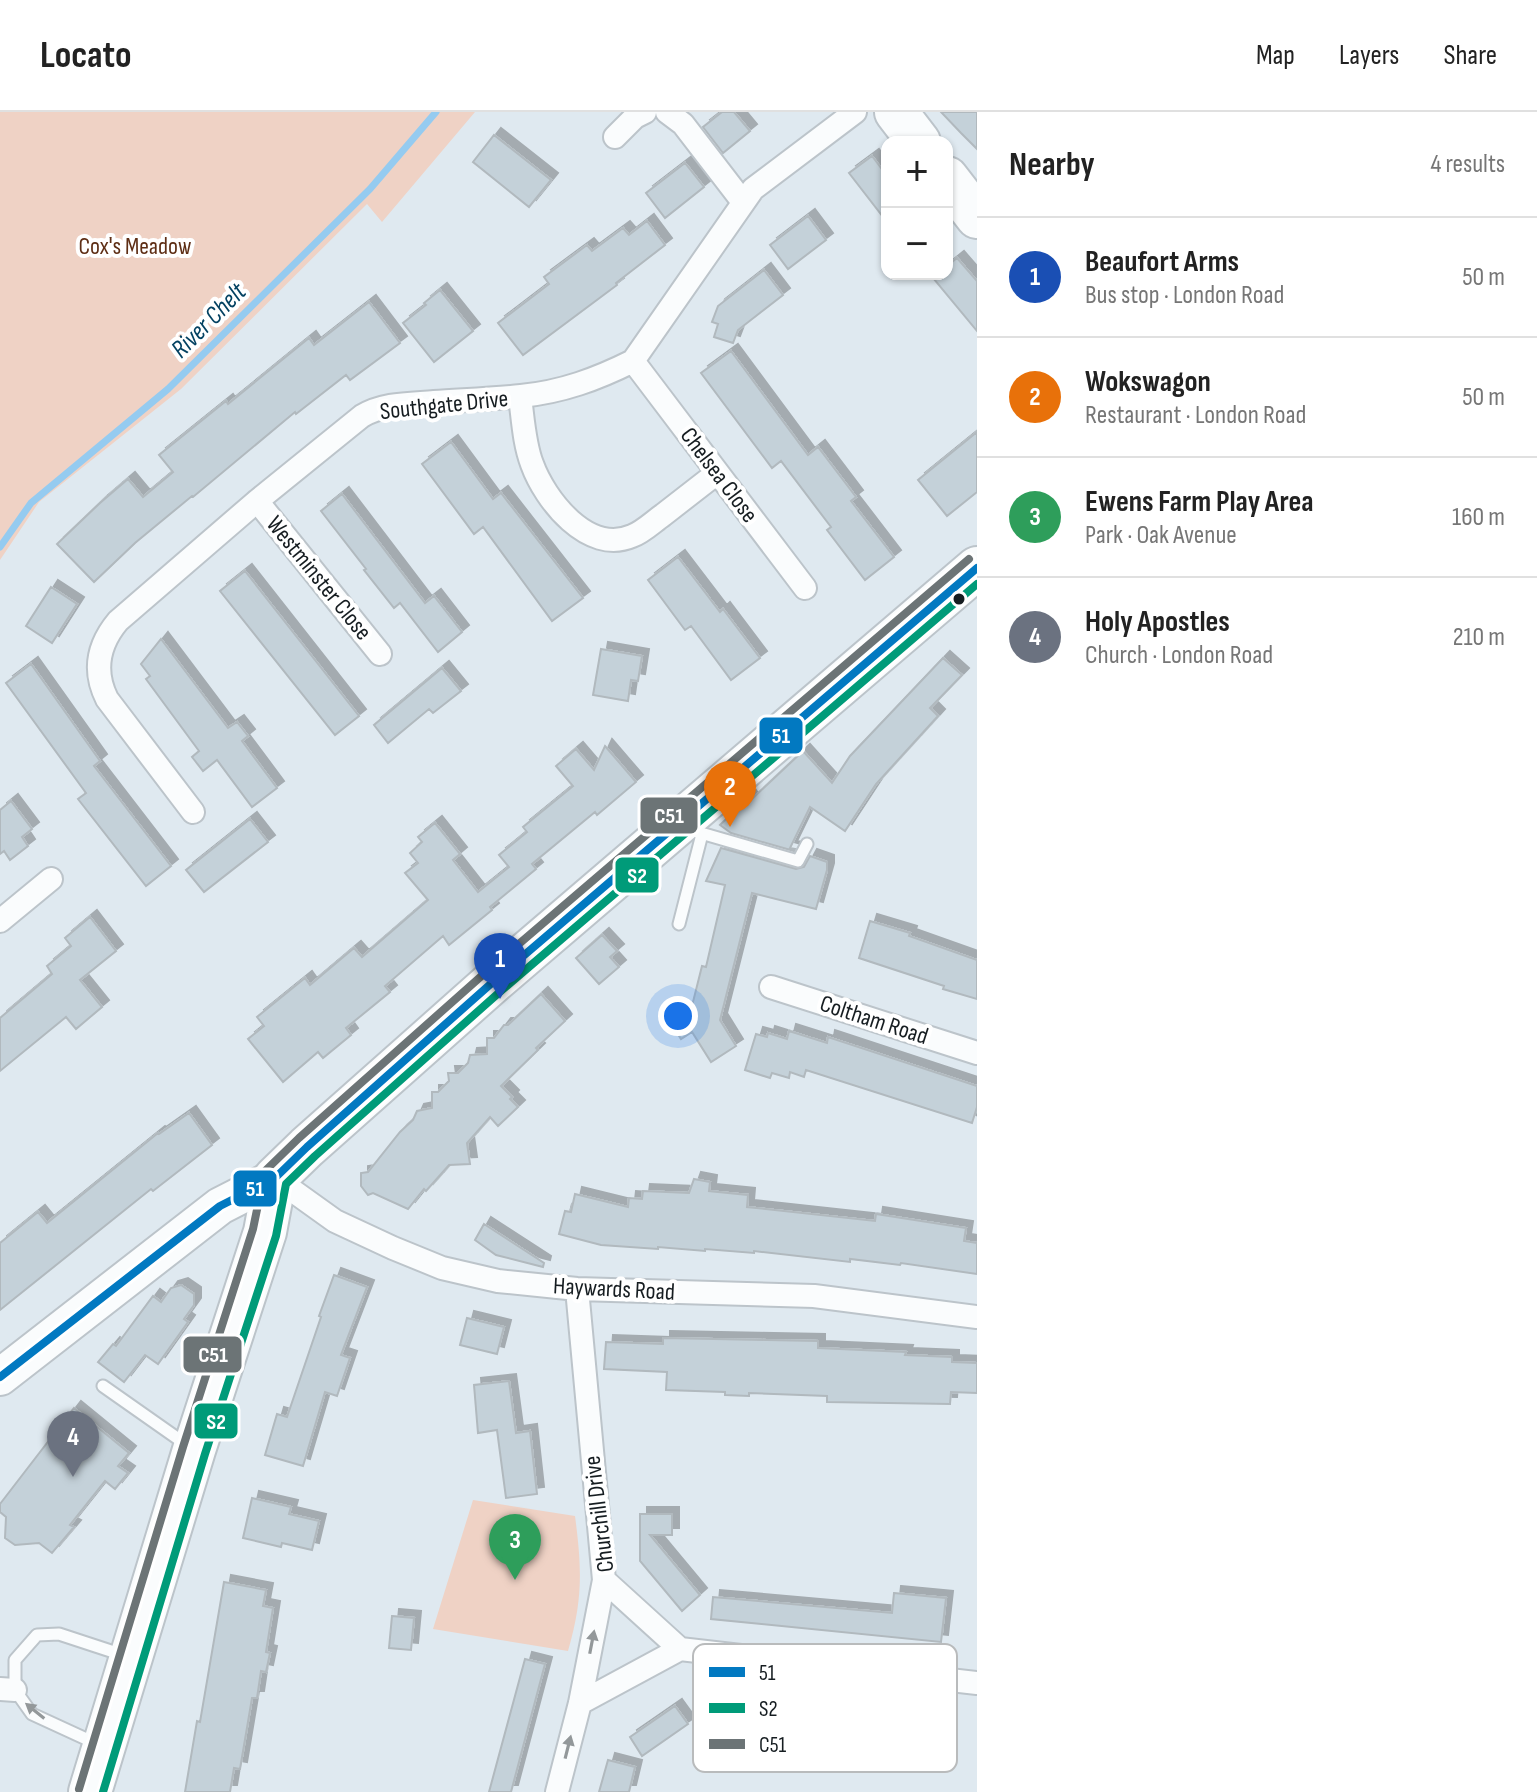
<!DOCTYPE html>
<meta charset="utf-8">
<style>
:root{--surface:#fff;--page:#f6f6f6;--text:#222;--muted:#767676;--line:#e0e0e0;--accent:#0f766e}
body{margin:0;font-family:"Sofia Sans Condensed",sans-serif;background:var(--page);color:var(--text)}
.controls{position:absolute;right:24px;top:24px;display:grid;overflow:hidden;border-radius:16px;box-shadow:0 2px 6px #0004}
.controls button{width:72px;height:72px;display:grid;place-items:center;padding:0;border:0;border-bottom:2px solid var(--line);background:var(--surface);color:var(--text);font:40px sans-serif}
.you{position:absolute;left:678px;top:904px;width:28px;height:28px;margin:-20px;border:6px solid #fff;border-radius:50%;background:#1a73e8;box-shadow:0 0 0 12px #1a73e833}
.badge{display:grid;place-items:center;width:52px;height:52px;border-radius:50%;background:var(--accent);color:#fff;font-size:26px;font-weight:700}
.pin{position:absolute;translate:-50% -66px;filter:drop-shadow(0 2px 4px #0008)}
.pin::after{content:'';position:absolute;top:42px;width:28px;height:24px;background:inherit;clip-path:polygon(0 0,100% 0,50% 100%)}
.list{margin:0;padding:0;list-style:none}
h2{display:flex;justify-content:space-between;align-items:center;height:104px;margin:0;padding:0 32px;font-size:34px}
h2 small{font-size:26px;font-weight:400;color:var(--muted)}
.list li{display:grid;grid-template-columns:52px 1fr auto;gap:24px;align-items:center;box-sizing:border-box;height:120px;padding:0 32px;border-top:2px solid var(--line)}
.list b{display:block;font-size:30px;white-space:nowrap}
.list p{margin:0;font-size:26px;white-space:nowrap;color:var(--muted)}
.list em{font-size:26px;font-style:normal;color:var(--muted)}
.map{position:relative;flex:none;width:977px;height:1680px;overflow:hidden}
header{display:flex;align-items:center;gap:48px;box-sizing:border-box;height:112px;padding:0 40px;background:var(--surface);border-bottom:2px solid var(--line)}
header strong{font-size:38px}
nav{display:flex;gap:44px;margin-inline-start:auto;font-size:28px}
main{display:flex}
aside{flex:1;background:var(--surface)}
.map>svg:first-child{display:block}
.green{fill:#efd2c5}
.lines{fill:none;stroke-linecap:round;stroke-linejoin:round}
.stream{stroke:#95cbf0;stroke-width:7}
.building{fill:#c4d1d9;stroke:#b1b9be;stroke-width:2;filter:url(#shadow)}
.lane-casing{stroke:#bcc4ca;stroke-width:15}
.street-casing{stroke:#bcc4ca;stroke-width:26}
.primary-casing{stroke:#bcc4ca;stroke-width:40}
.highway-casing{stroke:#bcc4ca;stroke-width:46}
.lane{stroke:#fafcfd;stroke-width:11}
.street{stroke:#fafcfd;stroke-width:22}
.primary{stroke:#fafcfd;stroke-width:36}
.highway{stroke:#fafcfd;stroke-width:42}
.bus-1-casing{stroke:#fff;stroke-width:14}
.bus-2-casing{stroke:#fff;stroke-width:14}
.bus-3-casing{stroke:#fff;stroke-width:14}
.bus-1{stroke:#0279c1;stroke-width:8}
.bus-2{stroke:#009b79;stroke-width:8}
.bus-3{stroke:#6c7476;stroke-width:8}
.oneway{fill:#93989a}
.bus-dot{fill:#161d21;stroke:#fff;stroke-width:3}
.labels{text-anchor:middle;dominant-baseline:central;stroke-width:8;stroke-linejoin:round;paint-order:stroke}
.park-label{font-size:24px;fill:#5e2e15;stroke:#fff}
.street-label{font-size:24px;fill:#161d21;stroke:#fff}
.water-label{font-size:26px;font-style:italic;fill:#044262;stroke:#fff}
.key{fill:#fff;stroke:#b9bbbc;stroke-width:2}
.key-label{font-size:22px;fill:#161d21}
.line-badge{stroke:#fff;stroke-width:3}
.badge-label{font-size:22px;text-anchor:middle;font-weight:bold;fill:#fff}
</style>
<header>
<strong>Locato</strong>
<nav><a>Map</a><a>Layers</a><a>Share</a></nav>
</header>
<main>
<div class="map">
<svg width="977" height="1680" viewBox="0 0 977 1680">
<defs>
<filter id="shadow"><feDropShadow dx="7" dy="-7" stdDeviation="0" flood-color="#0004"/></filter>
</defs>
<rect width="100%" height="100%" fill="#dfe9f0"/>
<path class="green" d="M 0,0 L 475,0 L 382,110 L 367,92 L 181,277 L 39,390 L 0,448 Z
M 473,1388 L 575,1404 C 582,1457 583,1487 568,1539 L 433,1517 Z"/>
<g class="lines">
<path class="stream" d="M 0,435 L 31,391 L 168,277 L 370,77 L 436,0"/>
</g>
<path class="building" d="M 722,0 L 734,0 L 750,19 L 723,41 L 703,15 Z
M 941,0 L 977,0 L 977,37 L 961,21 Z
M 494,23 L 551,68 L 529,95 L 473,50 Z
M 872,44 L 887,64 L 887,110 L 849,61 Z
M 685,51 L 704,75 L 665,106 L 646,81 Z
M 808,104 L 826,128 L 788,157 L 770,133 Z
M 647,109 L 665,133 L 616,171 L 617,173 L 523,243 L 498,211 L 549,172 L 544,165 L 587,133 L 592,139 L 623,116 L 629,123 Z
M 957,146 L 977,169 L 977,219 L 933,166 L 938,162 L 947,162 L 947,154 Z
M 764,158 L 783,183 L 738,218 L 733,231 L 714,225 L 718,212 L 712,210 L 718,194 Z
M 440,178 L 473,219 L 434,250 L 403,211 L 426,193 L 424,191 Z
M 369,190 L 400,231 L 350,268 L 346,263 L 296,302 L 295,300 L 193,385 L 192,384 L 135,431 L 94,470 L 57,432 L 100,391 L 128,367 L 143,385 L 173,360 L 159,343 L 226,289 L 228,292 L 309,226 L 314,233 Z
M 731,239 L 808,343 L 818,335 L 856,385 L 851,389 L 894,445 L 865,468 L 827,418 L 831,415 L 781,349 L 772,356 L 701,261 Z
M 977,320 L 977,380 L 947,404 L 918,368 Z
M 451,330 L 493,387 L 501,381 L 583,486 L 552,509 L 483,415 L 474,422 L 422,352 Z
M 342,382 L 425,491 L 434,484 L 462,520 L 438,540 L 400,491 L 394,496 L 364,458 L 366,457 L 321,399 Z
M 678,445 L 720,500 L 723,497 L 760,546 L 731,568 L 691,514 L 685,518 L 648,468 Z
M 245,459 L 359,604 L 335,623 L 220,479 Z
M 51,475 L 77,492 L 52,531 L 26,514 Z
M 161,527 L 228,616 L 237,610 L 248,624 L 242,629 L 277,676 L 252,695 L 217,648 L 203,659 L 192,645 L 199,639 L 146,567 L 150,564 L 141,552 Z
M 601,537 L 642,544 L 638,569 L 631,568 L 628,589 L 593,583 Z
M 943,546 L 962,563 L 930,596 L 938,604 L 876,672 L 845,719 L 810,695 L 790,736 L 795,737 L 794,739 L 731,721 L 720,713 L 749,685 L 751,688 L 803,639 L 832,671 L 850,644 Z
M 31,552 L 100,649 L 94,654 L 171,754 L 146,774 L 78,687 L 86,681 L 6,571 Z
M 442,556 L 461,579 L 433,601 L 429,597 L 388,631 L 374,613 Z
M 605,634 L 636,670 L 597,703 L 595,700 L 532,752 L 536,757 L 490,795 L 492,798 L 449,833 L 443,824 L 385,874 L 390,880 L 346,916 L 351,923 L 323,946 L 318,940 L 283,970 L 248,927 L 264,914 L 257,905 L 305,866 L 310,873 L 354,836 L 362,845 L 428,788 L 405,761 L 418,751 L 410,741 L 422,730 L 418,725 L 435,711 L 460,742 L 453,748 L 478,780 L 509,755 L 499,743 L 527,720 L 523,715 L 573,674 L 556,654 L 576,637 L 594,658 Z
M 11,689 L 32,717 L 22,725 L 28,734 L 10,748 L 4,739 L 0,742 L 0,698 Z
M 250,707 L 268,730 L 204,780 L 186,758 Z
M 721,736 L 796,757 L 804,755 L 810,744 L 827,750 L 827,758 L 816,797 L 752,781 L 720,908 L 736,934 L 711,950 L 692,920 L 681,927 L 671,911 L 683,904 L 681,900 L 691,898 L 702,854 L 706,855 L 725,773 L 706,769 Z
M 90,805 L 116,839 L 80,868 L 102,895 L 76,917 L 66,905 L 0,959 L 0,906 L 52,862 L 47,854 L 71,834 L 65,826 Z
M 870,809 L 910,821 L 909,824 L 977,848 L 977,887 L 943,877 L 944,874 L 859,846 Z
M 602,823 L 617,839 L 610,845 L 619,855 L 599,872 L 576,846 Z
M 541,882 L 565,909 L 536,936 L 538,938 L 501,974 L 512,985 L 510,987 L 518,995 L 498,1014 L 490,1005 L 467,1031 L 470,1052 L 449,1053 L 426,1079 L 424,1077 L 408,1097 L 373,1081 L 368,1083 L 361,1074 L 361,1061 L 368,1060 L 400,1020 L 413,1008 L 417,999 L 432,996 L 432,980 L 438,980 L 449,969 L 448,961 L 458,961 L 468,951 L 470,943 L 487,942 L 487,926 L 494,926 L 504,913 L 508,913 Z
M 789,919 L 827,931 L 828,925 L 977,974 L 977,995 L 972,1011 L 806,958 L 804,965 L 790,960 L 789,966 L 772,961 L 770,966 L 745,958 L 756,922 L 767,925 L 768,921 L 787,927 Z
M 189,1001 L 212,1033 L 153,1079 L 151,1077 L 0,1198 L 0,1131 L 38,1100 L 47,1111 L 158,1021 L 159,1022 Z
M 694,1067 L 710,1070 L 709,1079 L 748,1083 L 747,1095 L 875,1109 L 876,1102 L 966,1116 L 964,1129 L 977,1131 L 977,1162 L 901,1151 L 900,1153 L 850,1147 L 850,1150 L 754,1139 L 754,1141 L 705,1137 L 705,1139 L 658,1135 L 658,1137 L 601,1133 L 559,1122 L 565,1099 L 571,1100 L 575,1082 L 628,1095 L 629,1086 L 642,1087 L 643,1079 L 689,1081 Z
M 484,1112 L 544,1151 L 543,1155 L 496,1143 L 475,1128 Z
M 334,1163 L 367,1175 L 341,1243 L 350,1246 L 337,1284 L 325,1280 L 303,1354 L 265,1343 L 277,1302 L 287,1305 L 321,1205 L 319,1204 Z
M 181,1173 L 194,1182 L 194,1193 L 184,1207 L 188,1210 L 158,1252 L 145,1243 L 124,1270 L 98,1250 L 113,1232 L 116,1234 L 153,1184 L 161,1190 L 171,1176 Z
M 467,1206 L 504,1215 L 497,1242 L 460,1233 Z
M 663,1226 L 818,1229 L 818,1236 L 906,1240 L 905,1243 L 952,1245 L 952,1250 L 977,1251 L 977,1281 L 951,1280 L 950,1292 L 827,1290 L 827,1284 L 749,1281 L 749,1284 L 725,1283 L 725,1280 L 666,1278 L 667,1260 L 604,1257 L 606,1230 L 663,1232 Z
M 509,1269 L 516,1321 L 530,1319 L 537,1382 L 506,1386 L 497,1318 L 478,1321 L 474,1273 Z
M 74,1296 L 129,1341 L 118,1354 L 128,1361 L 115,1377 L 105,1369 L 70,1413 L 74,1415 L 52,1441 L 39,1431 L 15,1433 L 5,1426 L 6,1405 L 0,1400 L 0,1392 Z
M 252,1386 L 291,1395 L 289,1402 L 319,1409 L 312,1438 L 282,1431 L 281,1435 L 243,1426 Z
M 640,1402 L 672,1402 L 672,1423 L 650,1423 L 700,1483 L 682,1499 L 640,1449 Z
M 224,1470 L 266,1478 L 263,1494 L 273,1496 L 266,1540 L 270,1541 L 266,1560 L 261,1559 L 257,1586 L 252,1586 L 240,1657 L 234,1656 L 230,1680 L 185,1680 L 197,1609 L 200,1610 Z
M 894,1481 L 946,1486 L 941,1530 L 711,1507 L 713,1485 L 892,1501 Z
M 392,1504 L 414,1506 L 411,1538 L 389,1536 Z
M 525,1547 L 545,1552 L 511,1680 L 489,1680 Z
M 675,1594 L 688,1612 L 642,1644 L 630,1625 Z
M 608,1648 L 635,1655 L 629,1680 L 599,1680 Z"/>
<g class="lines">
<g class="lane-casing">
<path id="lane" d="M 687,717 L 798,749 L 807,732
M 679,812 L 702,722
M 103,1274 L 187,1333
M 95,1631 L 32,1602 L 15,1578 L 15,1548 L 37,1523 L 59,1522 L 126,1544"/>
</g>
<g class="street-casing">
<path id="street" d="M 667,0 L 683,12 L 743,90
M 615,25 L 635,5 L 645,0
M 633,249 L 805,476
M 520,285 C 523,307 524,331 532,352 C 545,388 588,443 632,424 C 643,420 653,410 663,403 C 681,389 699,375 717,361
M 257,389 L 380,542
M 193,700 L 107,587 C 93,559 98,533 118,509 L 257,389 L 362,304 C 384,291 409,292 434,290 C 463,288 492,287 521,284 C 562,280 597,267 633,249 L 753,77 L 855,0
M 0,809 L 51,767
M 771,875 L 977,941
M 275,1066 L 335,1109 L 393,1136 L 442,1156 L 498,1169 L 577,1177 L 814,1184 L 977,1205
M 604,1468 L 680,1537 L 977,1571
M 0,1577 L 15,1578
M 580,1591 L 680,1537
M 557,1680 L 580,1591 L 604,1468 L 577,1177"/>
</g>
<g class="primary-casing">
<path id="primary" d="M 0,1265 L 220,1094 L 275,1066"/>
</g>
<g class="highway-casing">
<path id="highway" d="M 896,0 L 919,30
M 947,66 L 977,105
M 90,1680 L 194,1338 L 265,1120 L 275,1066 L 307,1035 L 494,869 L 977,456"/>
</g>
<use href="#lane" class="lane"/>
<use href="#street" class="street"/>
<use href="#primary" class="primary"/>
<use href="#highway" class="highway"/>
<g class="bus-1-casing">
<path id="bus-1" d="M 0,1265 L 220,1094 L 275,1066 L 307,1035 L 494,869 L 977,456"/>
</g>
<g class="bus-2-casing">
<path id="bus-2" d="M 103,1680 L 205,1342 L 276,1124 L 286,1072 L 315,1044 L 502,878 L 977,472"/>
</g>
<g class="bus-3-casing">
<path id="bus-3" d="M 79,1677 L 183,1335 L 253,1117 L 265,1059 L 299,1026 L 486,860 L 969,447"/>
</g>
<use href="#bus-1" class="bus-1"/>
<use href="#bus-2" class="bus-2"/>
<use href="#bus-3" class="bus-3"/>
</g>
<defs><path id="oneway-solid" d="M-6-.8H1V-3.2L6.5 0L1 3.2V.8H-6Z" transform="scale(2)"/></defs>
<g class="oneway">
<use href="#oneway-solid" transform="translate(592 1530) rotate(-79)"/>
<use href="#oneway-solid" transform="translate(35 1599) rotate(-141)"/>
<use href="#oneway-solid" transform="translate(568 1635) rotate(-76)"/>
</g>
<circle class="bus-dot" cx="959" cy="487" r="7"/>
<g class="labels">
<g class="park-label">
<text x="135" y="134">Cox's Meadow</text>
</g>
<g class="street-label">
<text transform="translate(444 293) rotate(-6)">Southgate Drive</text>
<text transform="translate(719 363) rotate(53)">Chelsea Close</text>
<text transform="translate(319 466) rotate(51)">Westminster Close</text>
<text transform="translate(874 908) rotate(18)">Coltham Road</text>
<text transform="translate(614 1177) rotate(3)">Haywards Road</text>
<text transform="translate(599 1402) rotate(-97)">Churchill Drive</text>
</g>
<g class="water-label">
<text transform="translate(209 209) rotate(-45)">River Chelt</text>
</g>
</g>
<rect x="693" y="1532" width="264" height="128" rx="12" class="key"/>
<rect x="709" y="1555" width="36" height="10" fill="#0279c1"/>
<rect x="709" y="1591" width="36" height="10" fill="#009b79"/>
<rect x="709" y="1627" width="36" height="10" fill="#6c7476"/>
<g class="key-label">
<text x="759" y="1568">51</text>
<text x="759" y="1604">S2</text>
<text x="759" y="1640">C51</text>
</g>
<g class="line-badge">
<rect x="758" y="604" width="46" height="39" rx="8" fill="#0279c1"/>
<rect x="639" y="684" width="60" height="39" rx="8" fill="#6c7476"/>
<rect x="614" y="744" width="46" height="38" rx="8" fill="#009b79"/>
<rect x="232" y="1057" width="46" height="39" rx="8" fill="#0279c1"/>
<rect x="182" y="1223" width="61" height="39" rx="8" fill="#6c7476"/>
<rect x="193" y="1290" width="46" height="38" rx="8" fill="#009b79"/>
</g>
<g class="badge-label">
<text x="781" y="631">51</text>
<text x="669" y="711">C51</text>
<text x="637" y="771">S2</text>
<text x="255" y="1084">51</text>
<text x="213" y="1250">C51</text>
<text x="216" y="1317">S2</text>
</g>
</svg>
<div class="controls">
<button>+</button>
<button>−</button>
</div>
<div class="you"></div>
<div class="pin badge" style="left:500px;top:887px;background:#1a4fb4">1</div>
<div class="pin badge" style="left:730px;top:715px;background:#e8710a">2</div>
<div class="pin badge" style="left:515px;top:1468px;background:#2e9e5b">3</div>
<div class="pin badge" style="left:73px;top:1365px;background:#6b7280">4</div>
</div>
<aside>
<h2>Nearby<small>4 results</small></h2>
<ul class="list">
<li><span class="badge" style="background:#1a4fb4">1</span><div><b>Beaufort Arms</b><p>Bus stop · London Road</p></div><em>50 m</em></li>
<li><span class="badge" style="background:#e8710a">2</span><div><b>Wokswagon</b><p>Restaurant · London Road</p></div><em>50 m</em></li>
<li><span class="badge" style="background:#2e9e5b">3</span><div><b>Ewens Farm Play Area</b><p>Park · Oak Avenue</p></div><em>160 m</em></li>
<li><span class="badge" style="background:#6b7280">4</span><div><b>Holy Apostles</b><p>Church · London Road</p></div><em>210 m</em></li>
</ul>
</aside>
</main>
